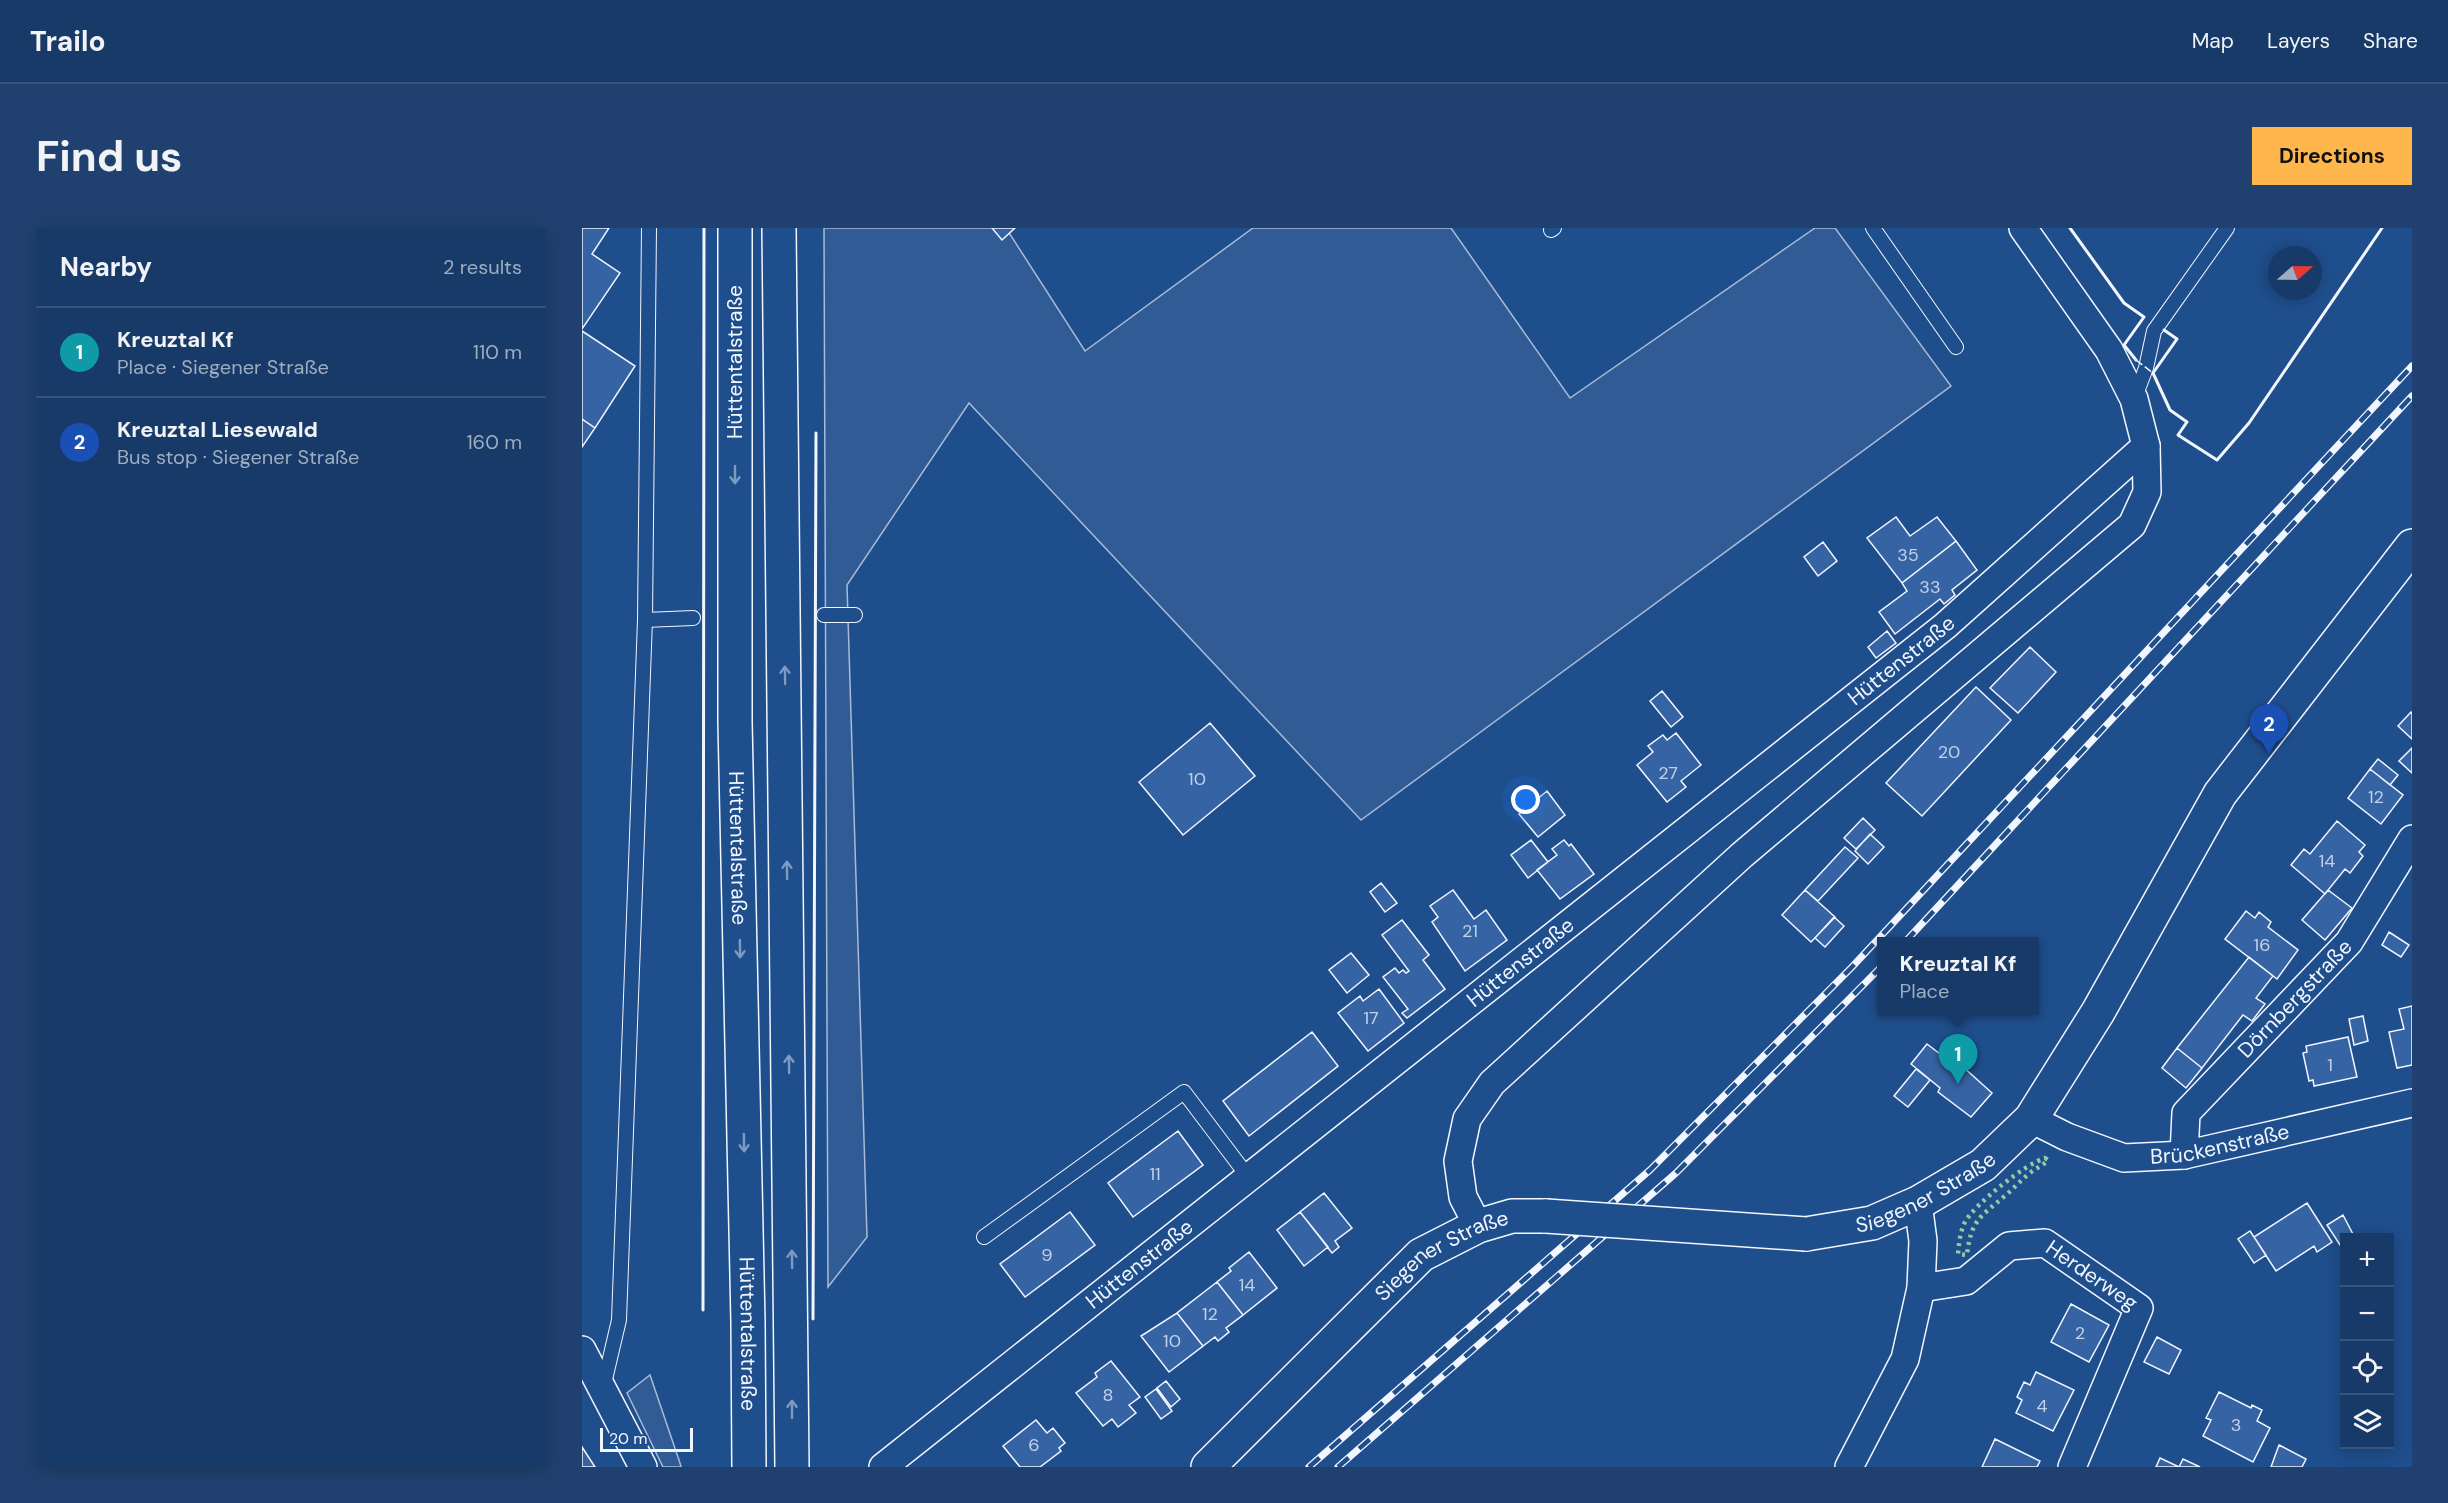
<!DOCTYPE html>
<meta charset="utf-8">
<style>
:root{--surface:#173a69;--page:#20416f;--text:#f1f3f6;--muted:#9eadc0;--line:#36547d;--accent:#ffb74d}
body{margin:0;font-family:"DM Sans",sans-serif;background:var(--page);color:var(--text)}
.controls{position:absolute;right:18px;bottom:18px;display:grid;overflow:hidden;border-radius:0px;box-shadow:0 3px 15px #0003}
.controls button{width:54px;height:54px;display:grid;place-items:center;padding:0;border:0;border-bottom:2px solid var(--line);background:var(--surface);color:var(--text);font:30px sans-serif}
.compass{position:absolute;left:1686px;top:18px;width:54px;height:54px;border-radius:50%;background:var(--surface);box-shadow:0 3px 15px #0003;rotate:70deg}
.scale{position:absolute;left:18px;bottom:15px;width:93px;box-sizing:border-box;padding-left:6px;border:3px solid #f2f6ff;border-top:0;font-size:16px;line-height:21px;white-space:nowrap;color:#f2f6ff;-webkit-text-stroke:4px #1f4e8c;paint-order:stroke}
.you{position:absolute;left:944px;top:572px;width:21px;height:21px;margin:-15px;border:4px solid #fff;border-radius:50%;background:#1a73e8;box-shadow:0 0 0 9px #1a73e833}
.badge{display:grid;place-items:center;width:39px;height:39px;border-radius:50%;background:var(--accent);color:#fff;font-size:20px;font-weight:700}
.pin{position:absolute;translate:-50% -50px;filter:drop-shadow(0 2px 3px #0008)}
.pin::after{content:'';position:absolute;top:32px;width:21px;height:18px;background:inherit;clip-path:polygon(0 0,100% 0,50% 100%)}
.popup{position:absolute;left:1295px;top:709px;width:162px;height:78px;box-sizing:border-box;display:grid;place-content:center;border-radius:0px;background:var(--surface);filter:drop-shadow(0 2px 4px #0005);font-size:20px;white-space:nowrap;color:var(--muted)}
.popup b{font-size:22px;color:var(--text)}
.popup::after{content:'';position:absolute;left:50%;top:100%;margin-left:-12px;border:12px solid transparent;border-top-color:var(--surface)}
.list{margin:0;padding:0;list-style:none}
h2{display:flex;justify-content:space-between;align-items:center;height:78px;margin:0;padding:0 24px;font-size:26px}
h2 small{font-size:20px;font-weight:400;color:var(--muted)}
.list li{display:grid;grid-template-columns:39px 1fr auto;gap:18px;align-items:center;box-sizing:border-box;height:90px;padding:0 24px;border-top:2px solid var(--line)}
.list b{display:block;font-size:22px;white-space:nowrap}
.list p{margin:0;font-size:20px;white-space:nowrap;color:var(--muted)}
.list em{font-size:20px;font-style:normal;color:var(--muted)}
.icon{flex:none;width:33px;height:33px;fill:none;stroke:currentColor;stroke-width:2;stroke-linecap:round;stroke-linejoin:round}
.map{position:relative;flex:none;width:1830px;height:1239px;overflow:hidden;border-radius:0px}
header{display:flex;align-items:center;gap:36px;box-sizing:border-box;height:84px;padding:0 30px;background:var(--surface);border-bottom:2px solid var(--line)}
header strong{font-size:28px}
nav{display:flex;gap:33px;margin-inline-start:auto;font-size:21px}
.intro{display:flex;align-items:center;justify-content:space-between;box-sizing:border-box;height:144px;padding:0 36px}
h1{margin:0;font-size:42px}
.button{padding:15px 27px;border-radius:0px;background:var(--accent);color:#111;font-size:21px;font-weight:700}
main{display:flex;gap:36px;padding:0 36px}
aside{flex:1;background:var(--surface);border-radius:0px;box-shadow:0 3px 15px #0003}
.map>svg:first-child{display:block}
.built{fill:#305b95;stroke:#a8bbd7;stroke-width:1.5}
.building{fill:#3563a3;stroke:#f2f6ff;stroke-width:1.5}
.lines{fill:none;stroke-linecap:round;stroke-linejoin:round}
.lane-casing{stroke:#f2f6ff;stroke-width:16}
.street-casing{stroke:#f2f6ff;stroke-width:30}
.secondary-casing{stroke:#f2f6ff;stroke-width:36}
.highway-casing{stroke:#f2f6ff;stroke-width:36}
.lane{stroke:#1f4e8c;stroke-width:14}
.street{stroke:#1f4e8c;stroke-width:27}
.secondary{stroke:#1f4e8c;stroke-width:33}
.highway{stroke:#1f4e8c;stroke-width:33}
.rail-casing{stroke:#f2f6ff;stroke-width:7}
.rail{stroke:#1f4e8c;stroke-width:4.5;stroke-dasharray:14;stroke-linecap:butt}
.secondary-bridge-casing{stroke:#f2f6ff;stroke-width:36;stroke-linecap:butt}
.secondary-bridge{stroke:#1f4e8c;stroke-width:33}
.hedge{stroke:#97c8a6;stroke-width:4.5;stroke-dasharray:3 4.5;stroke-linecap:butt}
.fence{stroke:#f2f6ff;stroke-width:1.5;stroke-dasharray:8 3;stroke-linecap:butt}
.wall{stroke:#f2f6ff;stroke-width:3}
.oneway{stroke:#7e9ac0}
.labels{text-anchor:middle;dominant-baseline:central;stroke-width:4.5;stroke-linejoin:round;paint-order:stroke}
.number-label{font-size:18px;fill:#c3d1e8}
.street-label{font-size:21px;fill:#f2f6ff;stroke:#1f4e8c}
</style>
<header>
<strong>Trailo</strong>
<nav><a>Map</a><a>Layers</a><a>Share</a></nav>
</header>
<div class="intro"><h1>Find us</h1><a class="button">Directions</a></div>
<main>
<aside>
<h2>Nearby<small>2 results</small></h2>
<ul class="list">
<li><span class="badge" style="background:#0f9aa8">1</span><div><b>Kreuztal Kf</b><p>Place · Siegener Straße</p></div><em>110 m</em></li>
<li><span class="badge" style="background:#1a4fb4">2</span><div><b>Kreuztal Liesewald</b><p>Bus stop · Siegener Straße</p></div><em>160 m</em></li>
</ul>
</aside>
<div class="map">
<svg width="1830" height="1239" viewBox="0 0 1830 1239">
<rect width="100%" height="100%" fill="#1f4e8c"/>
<path class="built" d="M 242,0 L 424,0 L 503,123 L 671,0 L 869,0 L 988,170 L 1233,0 L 1253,0 L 1369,158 L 779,592 L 387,175 L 265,357 L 285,1009 L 246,1059 Z
M 68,1147 L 98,1235 L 99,1239 L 81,1239 L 45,1165 Z"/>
<path class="building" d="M 0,0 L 27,0 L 10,26 L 38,45 L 0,101 Z
M 410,0 L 433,0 L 420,12 Z
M 0,103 L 53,138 L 13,200 L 0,191 Z
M 0,191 L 13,200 L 0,219 Z
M 1314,289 L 1328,308 L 1355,289 L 1374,313 L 1320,355 L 1285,310 Z
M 1374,313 L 1395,342 L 1370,362 L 1373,367 L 1362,376 L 1358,371 L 1313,406 L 1297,384 L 1325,363 L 1320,355 Z
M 1241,314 L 1255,333 L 1236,348 L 1222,329 Z
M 1305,403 L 1314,415 L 1294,430 L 1286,419 Z
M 1448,419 L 1474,444 L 1436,485 L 1408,460 Z
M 1394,459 L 1429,492 L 1340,588 L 1304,555 Z
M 1080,463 L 1101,489 L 1089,499 L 1068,473 Z
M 1829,484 L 1830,486 L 1830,511 L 1816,498 Z
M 628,495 L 673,548 L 601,607 L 557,554 Z
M 1094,505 L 1119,537 L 1099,553 L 1104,559 L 1085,574 L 1055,537 L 1071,524 L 1066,518 L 1081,507 L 1085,512 Z
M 1830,520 L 1830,545 L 1817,533 Z
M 1796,531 L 1816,547 L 1808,557 L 1788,541 Z
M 1788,541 L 1821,567 L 1799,596 L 1766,570 Z
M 965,563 L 983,587 L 956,609 L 937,586 Z
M 1281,590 L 1293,602 L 1274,621 L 1262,610 Z
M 1755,593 L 1783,617 L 1777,624 L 1781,628 L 1768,645 L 1763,641 L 1743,666 L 1709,637 L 1722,621 L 1728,626 Z
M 1288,606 L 1302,619 L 1286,636 L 1273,623 Z
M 949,612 L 966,634 L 946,650 L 929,627 Z
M 982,612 L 987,618 L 989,616 L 1012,646 L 978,671 L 955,642 L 975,627 L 970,621 Z
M 1263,619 L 1276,630 L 1236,673 L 1223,662 Z
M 799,655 L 815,675 L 803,684 L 788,664 Z
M 871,662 L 892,691 L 904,682 L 925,712 L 883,743 L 850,694 L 856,689 L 848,678 Z
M 1223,662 L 1253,689 L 1229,714 L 1200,687 Z
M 1746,662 L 1770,680 L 1743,712 L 1720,692 Z
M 1664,683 L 1673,690 L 1677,684 L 1689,694 L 1686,699 L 1716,722 L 1695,751 L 1643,711 Z
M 1252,689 L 1262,698 L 1243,719 L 1233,710 Z
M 820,692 L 847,727 L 841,732 L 863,761 L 825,790 L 820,785 L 826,781 L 801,749 L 813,740 L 817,745 L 821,742 L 824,745 L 827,743 L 800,707 Z
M 1807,704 L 1827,717 L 1819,729 L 1800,717 Z
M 769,725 L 787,747 L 765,765 L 747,742 Z
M 1667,729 L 1691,748 L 1674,770 L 1683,776 L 1670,793 L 1661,787 L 1620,840 L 1595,820 Z
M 797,761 L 822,795 L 786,823 L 756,785 L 778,768 L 781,773 Z
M 1830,778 L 1830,837 L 1815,840 L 1807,804 L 1822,801 L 1817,781 Z
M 1781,788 L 1786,813 L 1772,817 L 1767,791 Z
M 730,804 L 756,838 L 667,908 L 641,873 Z
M 1766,809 L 1775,849 L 1732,858 L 1731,852 L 1727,853 L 1721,825 L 1725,824 L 1724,818 Z
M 1345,816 L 1366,832 L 1369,828 L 1410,865 L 1389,889 L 1356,864 L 1358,860 L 1329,836 Z
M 1595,820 L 1620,840 L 1604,860 L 1580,840 Z
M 1334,841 L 1348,852 L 1326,879 L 1312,868 Z
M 596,903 L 621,937 L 551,989 L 526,955 Z
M 742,965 L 770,1000 L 753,1013 L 757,1019 L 750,1025 L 718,984 Z
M 1725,975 L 1750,1014 L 1735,1024 L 1732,1018 L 1694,1043 L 1672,1009 Z
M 488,984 L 513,1017 L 443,1069 L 418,1036 Z
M 718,984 L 746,1019 L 722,1038 L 695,1002 Z
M 1761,987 L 1773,1010 L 1762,1010 L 1762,1023 L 1745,997 Z
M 1668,1003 L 1684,1027 L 1672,1035 L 1656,1011 Z
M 667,1024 L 695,1060 L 661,1087 L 635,1054 L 649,1043 L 647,1040 Z
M 635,1054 L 661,1087 L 644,1100 L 647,1104 L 636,1113 L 633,1109 L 621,1118 L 595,1085 Z
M 1489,1076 L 1527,1097 L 1507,1134 L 1469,1114 Z
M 595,1085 L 621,1118 L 587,1144 L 559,1108 Z
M 1575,1109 L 1599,1122 L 1587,1146 L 1562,1134 Z
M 529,1133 L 558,1169 L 547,1177 L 554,1185 L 536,1199 L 530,1191 L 521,1198 L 494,1165 L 515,1149 L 513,1145 Z
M 1454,1144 L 1492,1162 L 1471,1203 L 1434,1185 L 1440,1172 L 1435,1169 L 1442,1154 L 1448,1157 Z
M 584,1153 L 598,1171 L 589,1179 L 575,1160 Z
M 574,1161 L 590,1183 L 579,1191 L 563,1169 Z
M 1637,1164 L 1669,1180 L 1670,1177 L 1680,1182 L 1675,1193 L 1688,1200 L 1671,1234 L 1621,1208 L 1629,1192 L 1624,1190 Z
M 454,1192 L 465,1205 L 471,1200 L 483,1215 L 477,1220 L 479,1223 L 458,1239 L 438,1239 L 421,1218 Z
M 1413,1211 L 1458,1233 L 1455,1239 L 1400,1239 Z
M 1697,1217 L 1724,1231 L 1720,1239 L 1689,1239 Z
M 0,1219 L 13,1239 L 0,1239 Z
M 1578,1230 L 1597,1239 L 1601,1231 L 1618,1239 L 1574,1239 Z"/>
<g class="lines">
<g class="lane-casing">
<path id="lane" d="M 1291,0 L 1374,119
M 969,2 L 972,0
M 1553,169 L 1564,140 L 1572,103 L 1645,0
M 242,387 L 273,387
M 63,392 L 111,390
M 402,1009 L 602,864 L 667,950
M 21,1160 L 37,1092 L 63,392 L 67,0"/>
</g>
<g class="street-casing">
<g id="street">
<path id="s1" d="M 1449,891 L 1485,909 L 1542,930 L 1602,927 L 1830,875"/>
<path id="s2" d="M 1602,927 L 1604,885 L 1767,714 L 1830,611"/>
<path d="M 896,998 L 881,969 L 876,933 L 885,891 L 910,855 L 1160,627 L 1550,297 L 1565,264 L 1564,218 L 1552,171 L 1527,122 L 1441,0"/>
<path id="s3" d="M 1339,1060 L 1384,1053 L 1427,1018 L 1463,1015 L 1557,1080 L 1490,1239"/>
<path d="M 0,1122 L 61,1239"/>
<path id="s4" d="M 301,1239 L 1363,398 L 1564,218"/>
<path d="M 1267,1239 L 1323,1131 L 1339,1060 L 1341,1013 L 1336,975"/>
</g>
</g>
<g class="secondary-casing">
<g id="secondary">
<path id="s5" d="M 1224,1006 L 1290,995 L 1336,975 L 1401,937 L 1449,891 L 1516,784 L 1638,566 L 1830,318"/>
<path id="s6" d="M 626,1239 L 839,1027 L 896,998 L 930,988 L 964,988"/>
</g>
</g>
<g class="highway-casing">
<g id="highway">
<path id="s7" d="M 153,0 L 153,494 L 166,1094 L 167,1239"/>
<path d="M 197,0 L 210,1239"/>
</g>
</g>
<use href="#lane" class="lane"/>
<use href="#street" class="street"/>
<use href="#secondary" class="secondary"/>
<use href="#highway" class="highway"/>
<g class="rail-casing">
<path id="rail" d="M 1323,714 L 1830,168
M 727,1239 L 1068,942 L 1270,739 L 1830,138
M 756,1239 L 1094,945 L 1300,738"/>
</g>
<use href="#rail" class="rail"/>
<g class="secondary-bridge-casing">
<path id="secondary-bridge" d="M 964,988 L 1224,1006"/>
</g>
<use href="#secondary-bridge" class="secondary-bridge"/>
<path class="hedge" d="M 1463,930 L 1466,932 C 1462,937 1454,940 1448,945 C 1439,952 1432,960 1424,967 C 1398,989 1389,992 1385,1027 L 1376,1026 C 1377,1015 1378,1004 1383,994 C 1393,976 1443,936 1463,930 Z"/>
<path class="fence" d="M 1554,132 L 1571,145"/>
<path class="wall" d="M 1488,0 L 1542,75 L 1562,89 L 1542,117 L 1554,132
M 1582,102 L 1595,111 L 1571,145 L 1588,182 L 1605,194 L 1596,207 L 1635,232 L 1667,195 L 1800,0
M 121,1082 L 122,0
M 231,1091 L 234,205"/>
</g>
<defs><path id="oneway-shaft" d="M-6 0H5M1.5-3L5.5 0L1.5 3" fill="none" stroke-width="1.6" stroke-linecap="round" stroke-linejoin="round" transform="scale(1.5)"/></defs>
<g class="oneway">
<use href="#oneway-shaft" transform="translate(153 247) rotate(90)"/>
<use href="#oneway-shaft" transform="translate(203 447) rotate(-91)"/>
<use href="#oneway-shaft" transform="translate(205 642) rotate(-91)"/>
<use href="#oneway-shaft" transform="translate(158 721) rotate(89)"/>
<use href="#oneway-shaft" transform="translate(207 836) rotate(-91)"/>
<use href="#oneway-shaft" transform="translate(162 915) rotate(89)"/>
<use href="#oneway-shaft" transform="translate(210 1031) rotate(-91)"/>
<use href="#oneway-shaft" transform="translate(210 1181) rotate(-90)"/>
</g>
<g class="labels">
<g class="number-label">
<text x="1326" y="327">35</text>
<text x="1348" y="359">33</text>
<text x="1367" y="524">20</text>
<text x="1086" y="545">27</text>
<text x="615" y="551">10</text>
<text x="1794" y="569">12</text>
<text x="1745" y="633">14</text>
<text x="888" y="703">21</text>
<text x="1680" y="717">16</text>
<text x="789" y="790">17</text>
<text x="1748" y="837">1</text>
<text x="573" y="946">11</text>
<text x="465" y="1027">9</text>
<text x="665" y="1057">14</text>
<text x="628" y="1086">12</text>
<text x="1498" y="1105">2</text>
<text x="590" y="1113">10</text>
<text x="526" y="1167">8</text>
<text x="1460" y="1178">4</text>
<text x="1654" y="1197">3</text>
<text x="452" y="1217">6</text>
</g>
<g class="street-label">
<text transform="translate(153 134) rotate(-90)">Hüttentalstraße</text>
<text stroke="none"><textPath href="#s4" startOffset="1299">Hüttenstraße</textPath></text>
<text stroke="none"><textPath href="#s7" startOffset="620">Hüttentalstraße</textPath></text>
<text stroke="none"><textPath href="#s4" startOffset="813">Hüttenstraße</textPath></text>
<text stroke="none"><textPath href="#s2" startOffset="200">Dörnbergstraße</textPath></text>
<text stroke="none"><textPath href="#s1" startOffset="198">Brückenstraße</textPath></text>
<text stroke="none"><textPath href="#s5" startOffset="128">Siegener Straße</textPath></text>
<text stroke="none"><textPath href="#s6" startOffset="318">Siegener Straße</textPath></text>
<text stroke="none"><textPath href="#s4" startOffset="327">Hüttenstraße</textPath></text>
<text stroke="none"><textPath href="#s3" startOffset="194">Herderweg</textPath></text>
<text stroke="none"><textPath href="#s7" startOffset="1106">Hüttentalstraße</textPath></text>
</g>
</g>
</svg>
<div class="controls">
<button>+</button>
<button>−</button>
<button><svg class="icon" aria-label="locate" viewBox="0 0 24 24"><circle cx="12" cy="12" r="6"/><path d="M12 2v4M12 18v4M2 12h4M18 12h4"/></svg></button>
<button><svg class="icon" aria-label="layers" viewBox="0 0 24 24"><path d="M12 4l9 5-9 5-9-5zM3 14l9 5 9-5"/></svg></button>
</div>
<svg class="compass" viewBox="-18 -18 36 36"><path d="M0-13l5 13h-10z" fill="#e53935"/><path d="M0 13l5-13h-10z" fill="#9eadc0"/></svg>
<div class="scale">20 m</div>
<div class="you"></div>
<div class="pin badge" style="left:1376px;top:856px;background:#0f9aa8">1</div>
<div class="popup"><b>Kreuztal Kf</b>Place</div>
<div class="pin badge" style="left:1687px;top:526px;background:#1a4fb4">2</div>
</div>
</main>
